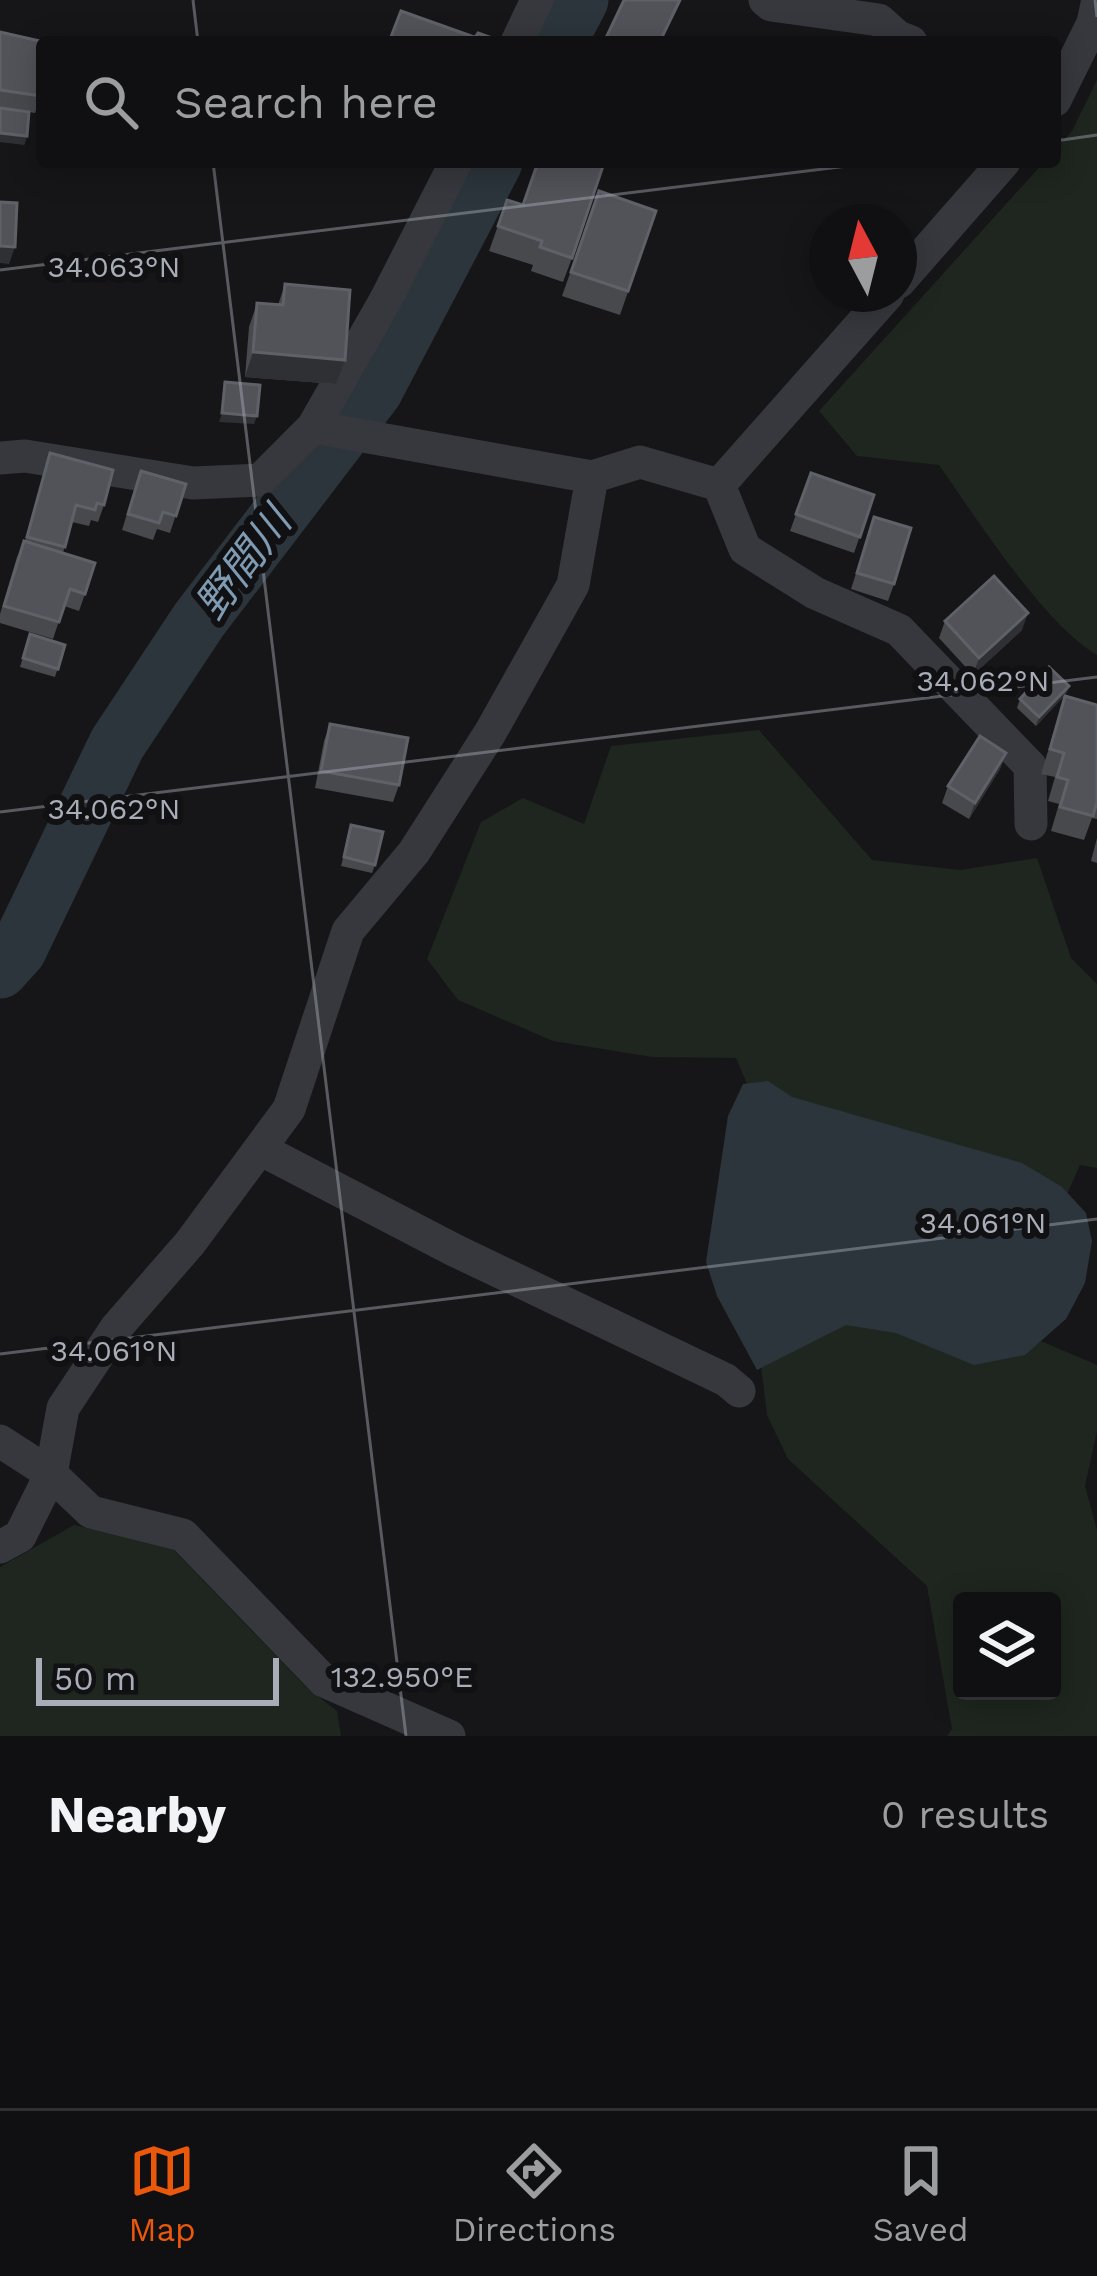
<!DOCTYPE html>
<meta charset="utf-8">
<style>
:root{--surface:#101012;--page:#1e1e20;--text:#f1f3f6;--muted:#9c9d9f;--line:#303032;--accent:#ea580c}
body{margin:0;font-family:"Work Sans","Noto Sans JP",sans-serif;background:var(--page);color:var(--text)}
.controls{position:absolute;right:36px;bottom:36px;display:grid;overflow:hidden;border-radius:12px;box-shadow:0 6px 30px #0003}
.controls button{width:108px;height:108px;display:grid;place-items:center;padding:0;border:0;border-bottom:3px solid var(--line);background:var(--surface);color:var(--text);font:60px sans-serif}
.compass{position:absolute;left:809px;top:204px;width:108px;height:108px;border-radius:50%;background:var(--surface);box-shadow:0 6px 30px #0003;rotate:353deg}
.scale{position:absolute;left:36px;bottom:30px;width:243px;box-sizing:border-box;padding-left:12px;border:6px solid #a8adb8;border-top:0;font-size:33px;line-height:42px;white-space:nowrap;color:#a8adb8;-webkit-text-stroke:9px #111113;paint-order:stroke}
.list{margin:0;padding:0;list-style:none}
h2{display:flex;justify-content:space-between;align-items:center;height:156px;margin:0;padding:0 48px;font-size:51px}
h2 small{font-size:39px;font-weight:400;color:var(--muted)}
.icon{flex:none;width:66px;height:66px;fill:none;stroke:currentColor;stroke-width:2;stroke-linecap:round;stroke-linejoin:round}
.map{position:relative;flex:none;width:1097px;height:1736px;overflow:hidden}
.search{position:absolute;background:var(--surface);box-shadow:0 6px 30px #0003;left:36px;right:36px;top:36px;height:132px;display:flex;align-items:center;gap:30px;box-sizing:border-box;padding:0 42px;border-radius:12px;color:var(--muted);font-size:45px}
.sheet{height:372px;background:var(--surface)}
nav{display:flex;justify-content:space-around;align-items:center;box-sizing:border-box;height:168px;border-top:3px solid var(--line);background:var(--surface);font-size:33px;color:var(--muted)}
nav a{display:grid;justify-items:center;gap:6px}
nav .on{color:var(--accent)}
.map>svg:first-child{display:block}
.green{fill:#1e261f;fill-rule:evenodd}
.water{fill:#2c353c}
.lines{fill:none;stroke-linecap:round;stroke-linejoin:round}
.river{stroke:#2c353c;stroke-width:57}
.minor{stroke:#37383d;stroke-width:33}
.wall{fill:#47494d}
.shaded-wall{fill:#2f3033}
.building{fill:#525359;stroke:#5f6168;stroke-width:3}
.ticks{fill:none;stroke:#a8adb8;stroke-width:3;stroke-opacity:0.45}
.labels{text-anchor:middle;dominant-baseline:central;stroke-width:12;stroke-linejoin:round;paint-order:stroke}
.water-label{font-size:42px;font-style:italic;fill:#7f9bb3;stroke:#111113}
.ticks-label{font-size:30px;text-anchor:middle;fill:#a8adb8;stroke:#111113;stroke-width:12;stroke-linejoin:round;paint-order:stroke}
</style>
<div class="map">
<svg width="1097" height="1736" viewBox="0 0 1097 1736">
<rect width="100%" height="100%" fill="#161618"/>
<path class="green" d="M 1097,80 L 1097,655 C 1043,623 977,519 939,465 L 857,456 L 819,411 L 1044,162 L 1055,162 L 1055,150 L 1072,131 Z
M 759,730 L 872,860 L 960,870 L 1037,858 L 1071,958 L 1097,984 L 1097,1168 L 1080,1165 L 1008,1327 L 1097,1365 L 1097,1431 L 1085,1486 L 1097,1530 L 1097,1736 L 947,1736 L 952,1729 L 927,1586 L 788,1459 L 767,1415 L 755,1316 L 772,1142 L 736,1058 L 652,1057 L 553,1041 L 458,1000 L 427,959 L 481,822 L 523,798 L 584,824 L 611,746 ZM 962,1601 L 1052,1601 L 1052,1691 L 962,1691 Z
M 74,1525 L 171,1547 L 307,1688 L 337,1711 L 341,1736 L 0,1736 L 0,1567 Z"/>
<path class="water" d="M 768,1081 L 792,1097 L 1022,1163 L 1062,1187 L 1086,1213 L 1092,1241 L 1085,1283 L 1066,1319 L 1025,1355 L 974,1365 L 896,1333 L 846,1325 L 757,1370 L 717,1296 L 706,1262 L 728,1116 L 743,1084 Z"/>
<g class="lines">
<path class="river" d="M 558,42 L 580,0
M 0,970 L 18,950 L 117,744 L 199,620 L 374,391 L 494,162"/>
<path class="minor" d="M 765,0 L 771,5 L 879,20 L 898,37 L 911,42
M 517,42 L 537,0
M 1055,100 L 1093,23 L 1097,4
M 899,282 L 1004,162
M 313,427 L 592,477 L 640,462 L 719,485 L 745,549 L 815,593 L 899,630 L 1030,766 L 1031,824
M 0,458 L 25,456 L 193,483 L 260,480 L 313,427 L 385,301 L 456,162
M 719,485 L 888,294
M 260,1149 L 454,1250 L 726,1380 L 739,1391
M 0,1441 L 51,1474 L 91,1512 L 183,1535 L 324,1681 L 449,1736
M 0,1547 L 20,1536 L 51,1474 L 63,1408 L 116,1328 L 190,1243 L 289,1109 L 348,931 L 414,852 L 490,733 L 573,585 L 592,477"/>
</g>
<path class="wall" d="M 0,32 L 41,96 L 35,113 L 29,112 L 27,136 L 24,145 L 0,108 Z
M 599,191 L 656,211 L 620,315 L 562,296 Z
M 507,200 L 572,258 L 563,282 L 531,271 L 533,265 L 489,251 Z
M 285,284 L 336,384 L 245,377 L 249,327 L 257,303 L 278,305 Z
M 50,453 L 104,505 L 98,522 L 91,520 L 89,526 L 72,522 L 63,553 L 85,594 L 79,611 L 64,606 L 53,639 L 0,623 L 0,614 L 17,557 L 25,541 Z
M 811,473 L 874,495 L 854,553 L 790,531 Z
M 186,484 L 170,533 L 157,529 L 153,540 L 122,530 L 135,488 Z
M 874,517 L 894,584 L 888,601 L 851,589 Z
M 945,621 L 1022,630 L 973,675 L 939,638 Z
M 30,634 L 65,645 L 55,677 L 20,667 Z
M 1069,686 L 1066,694 L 1036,726 L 1017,708 L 1020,699 Z
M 1065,696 L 1097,705 L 1097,819 L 1092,818 L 1084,840 L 1051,831 L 1059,804 L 1048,801 L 1055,777 L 1041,774 Z
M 330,724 L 399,785 L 393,802 L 315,788 L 324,741 Z
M 1006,753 L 1000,769 L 969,819 L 942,803 L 948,786 Z
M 351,825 L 375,865 L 372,873 L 341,866 Z
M 1097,838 L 1097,863 L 1091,861 Z"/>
<path class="shaded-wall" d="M 0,133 L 27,136 L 24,145 L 0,142 Z
M 0,246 L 15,247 L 9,264 L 0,263 Z
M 253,352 L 345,360 L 336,384 L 245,377 Z
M 222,413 L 257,416 L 254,424 L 219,422 Z
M 1028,613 L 1022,630 L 973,675 L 979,658 Z
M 1069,686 L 1066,694 L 1036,726 L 1039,717 Z
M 1006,753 L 1000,769 L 969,819 L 975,803 Z"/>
<path class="building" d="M 624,0 L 680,0 L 661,39 L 668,42 L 604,42 Z
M 401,11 L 474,37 L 472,42 L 389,42 Z
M 0,32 L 44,42 L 42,42 L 41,96 L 0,90 Z
M 478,33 L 503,42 L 472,42 Z
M 0,108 L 29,112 L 27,136 L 0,133 Z
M 538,162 L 604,163 L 572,258 L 540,247 L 542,241 L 498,226 L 507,200 L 523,205 Z
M 599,191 L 656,211 L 628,291 L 571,272 Z
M 0,202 L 17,203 L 15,247 L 0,246 Z
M 285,284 L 350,290 L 345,360 L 253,352 L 257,303 L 283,305 Z
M 225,382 L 260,385 L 257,416 L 222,413 Z
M 50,453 L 113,470 L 104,505 L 97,503 L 95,510 L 76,505 L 65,547 L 27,537 Z
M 141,471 L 186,484 L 176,516 L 163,512 L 159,523 L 128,514 Z
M 811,473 L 874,495 L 860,537 L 796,514 Z
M 874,517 L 911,528 L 894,584 L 857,573 Z
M 24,541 L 95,563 L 85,594 L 70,589 L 59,622 L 4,606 Z
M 994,576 L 1028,613 L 979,658 L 945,621 Z
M 30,634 L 65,645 L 58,669 L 23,658 Z
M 1049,667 L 1069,686 L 1039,717 L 1020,699 Z
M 1065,696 L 1097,705 L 1097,802 L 1093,816 L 1060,807 L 1068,780 L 1057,777 L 1064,753 L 1050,749 Z
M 330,724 L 408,738 L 399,785 L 321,771 Z
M 980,736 L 1006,753 L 975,803 L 948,786 Z
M 351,825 L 383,832 L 375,865 L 344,857 Z"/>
<path class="ticks" d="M 193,0 L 198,42M 1095,0 L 1097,17M 1055,141 L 1097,135M 213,162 L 406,1736M 0,270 L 880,162M 0,812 L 1097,677M 0,1354 L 1097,1219"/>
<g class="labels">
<g class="water-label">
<text transform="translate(243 563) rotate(-53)">野間川</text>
</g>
</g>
<g class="ticks-label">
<text x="114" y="277">34.063°N</text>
<text x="983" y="691">34.062°N</text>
<text x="114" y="819">34.062°N</text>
<text x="983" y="1233">34.061°N</text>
<text x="114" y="1361">34.061°N</text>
<text x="402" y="1687">132.950°E</text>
</g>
</svg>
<div class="controls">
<button><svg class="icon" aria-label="layers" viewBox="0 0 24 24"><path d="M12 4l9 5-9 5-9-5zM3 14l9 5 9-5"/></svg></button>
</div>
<svg class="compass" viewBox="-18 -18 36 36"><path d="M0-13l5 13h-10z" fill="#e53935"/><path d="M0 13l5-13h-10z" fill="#9c9d9f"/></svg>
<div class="scale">50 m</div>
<div class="search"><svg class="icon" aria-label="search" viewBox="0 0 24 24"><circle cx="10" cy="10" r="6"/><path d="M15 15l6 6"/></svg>Search here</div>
</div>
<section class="sheet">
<h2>Nearby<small>0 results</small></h2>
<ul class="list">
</ul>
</section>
<nav>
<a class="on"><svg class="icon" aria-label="map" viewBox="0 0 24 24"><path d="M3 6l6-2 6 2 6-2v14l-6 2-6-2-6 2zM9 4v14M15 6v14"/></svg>Map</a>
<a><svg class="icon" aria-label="directions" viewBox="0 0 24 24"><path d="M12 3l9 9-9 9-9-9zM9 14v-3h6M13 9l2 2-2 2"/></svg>Directions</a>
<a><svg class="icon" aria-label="saved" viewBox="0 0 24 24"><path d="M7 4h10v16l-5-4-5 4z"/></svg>Saved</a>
</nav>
